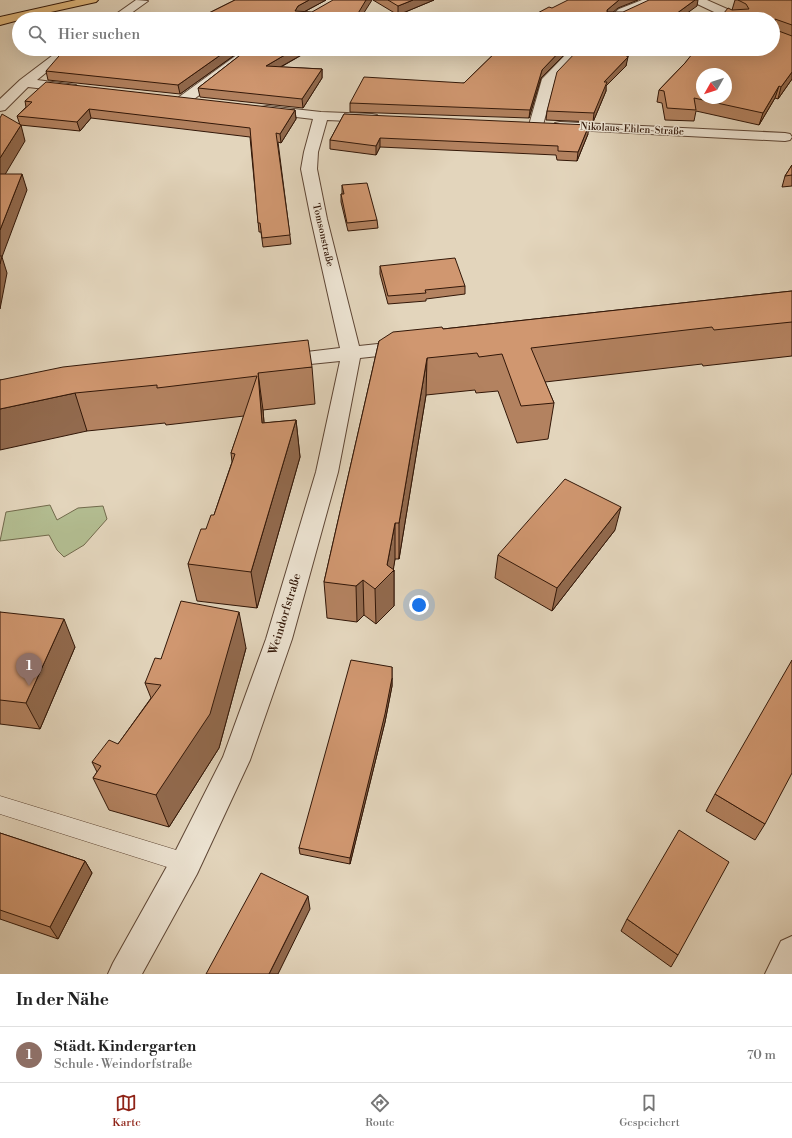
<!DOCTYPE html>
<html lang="de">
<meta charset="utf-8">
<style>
:root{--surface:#fff;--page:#f2f2f2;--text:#222;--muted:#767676;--line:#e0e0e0;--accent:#8f2418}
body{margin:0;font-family:"Libre Bodoni",serif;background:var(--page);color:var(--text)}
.compass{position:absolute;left:696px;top:68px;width:36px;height:36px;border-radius:50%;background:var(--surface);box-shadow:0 4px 16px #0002;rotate:231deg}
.you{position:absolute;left:419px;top:605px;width:14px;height:14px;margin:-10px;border:3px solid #fff;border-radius:50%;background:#1a73e8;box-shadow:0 0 0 6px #1a73e833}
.badge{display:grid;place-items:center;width:26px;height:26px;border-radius:50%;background:var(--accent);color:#fff;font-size:13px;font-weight:700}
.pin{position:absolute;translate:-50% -33px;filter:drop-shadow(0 1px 2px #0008)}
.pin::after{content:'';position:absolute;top:21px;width:14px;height:12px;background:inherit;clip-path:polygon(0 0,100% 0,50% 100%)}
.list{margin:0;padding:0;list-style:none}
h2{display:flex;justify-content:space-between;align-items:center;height:52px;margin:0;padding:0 16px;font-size:17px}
h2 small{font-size:13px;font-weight:400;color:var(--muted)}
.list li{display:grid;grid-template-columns:26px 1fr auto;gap:12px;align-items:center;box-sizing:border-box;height:56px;padding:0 16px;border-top:1px solid var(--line)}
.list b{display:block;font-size:15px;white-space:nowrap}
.list p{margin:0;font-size:13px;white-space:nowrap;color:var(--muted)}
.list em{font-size:13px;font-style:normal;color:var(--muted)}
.icon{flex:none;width:22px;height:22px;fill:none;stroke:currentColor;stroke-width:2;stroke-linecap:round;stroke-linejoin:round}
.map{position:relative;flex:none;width:792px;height:974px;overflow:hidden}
.search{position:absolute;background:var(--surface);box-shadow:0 4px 16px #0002;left:12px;right:12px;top:12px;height:44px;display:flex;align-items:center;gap:10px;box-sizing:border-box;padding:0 14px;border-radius:22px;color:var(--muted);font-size:15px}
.sheet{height:108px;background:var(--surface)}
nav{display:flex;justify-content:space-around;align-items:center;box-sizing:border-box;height:56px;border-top:1px solid var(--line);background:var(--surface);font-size:11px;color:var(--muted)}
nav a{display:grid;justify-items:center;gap:2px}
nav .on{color:var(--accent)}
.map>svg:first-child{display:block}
.green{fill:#b3bd91;stroke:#726a4c}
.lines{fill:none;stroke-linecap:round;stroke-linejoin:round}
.service-casing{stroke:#5e4635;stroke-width:1}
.minor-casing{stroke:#5e4635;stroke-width:2}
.primary-casing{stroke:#321708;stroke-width:2}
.service{fill:#ede4d3;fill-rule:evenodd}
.minor{fill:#ede4d3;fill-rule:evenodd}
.primary{fill:#e2ba7e;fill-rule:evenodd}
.wall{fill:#b38260;stroke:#321708}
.shaded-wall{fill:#926a4e;stroke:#321708}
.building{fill:#d09770;stroke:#321708;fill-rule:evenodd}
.labels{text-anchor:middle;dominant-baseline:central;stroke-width:3;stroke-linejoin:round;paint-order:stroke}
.far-street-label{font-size:10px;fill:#321708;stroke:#ede4d3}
.street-label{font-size:12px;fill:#321708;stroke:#ede4d3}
</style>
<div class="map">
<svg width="792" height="974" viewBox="0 0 792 974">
<rect width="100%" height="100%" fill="#e3d5bc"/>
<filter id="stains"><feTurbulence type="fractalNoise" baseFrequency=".005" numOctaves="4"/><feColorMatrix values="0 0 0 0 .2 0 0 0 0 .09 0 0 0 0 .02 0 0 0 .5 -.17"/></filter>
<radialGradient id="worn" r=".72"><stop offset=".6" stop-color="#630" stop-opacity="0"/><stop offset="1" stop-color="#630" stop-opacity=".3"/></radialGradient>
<path class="green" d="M 50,505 L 57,520 L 78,508 L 103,506 L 107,519 L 84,545 L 64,557 L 57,550 L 49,535 L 0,541 L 6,512 Z"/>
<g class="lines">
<g class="service-casing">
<path id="service" d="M 0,796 L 186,853 L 193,856 L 196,863 L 193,870 L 186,873 L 0,814 Z"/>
</g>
<g class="minor-casing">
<path id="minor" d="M 136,0 L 148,1 L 123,19 L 109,19 Z
M 642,0 L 658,0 L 656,2 L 627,15 L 621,19 L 607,19 L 619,9 Z
M 691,0 L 707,0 L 743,16 L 745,19 L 729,19 L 693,2 Z
M 61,49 L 75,49 L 37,80 L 76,85 L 78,88 L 76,91 L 71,92 L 28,87 L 5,110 L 0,111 L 0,99 L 20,80 Z
M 245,49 L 259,49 L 189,103 L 184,104 L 179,103 L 177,100 L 179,97 Z
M 571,49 L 584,49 L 555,80 L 543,125 L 541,128 L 536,129 L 531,128 L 529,125 L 542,79 Z
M 267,106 L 321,112 L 372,114 L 377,115 L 379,118 L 377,121 L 372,122 L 327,120 L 318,152 L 317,169 L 327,219 L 359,346 L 406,341 L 413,343 L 416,347 L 413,351 L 406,353 L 360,358 L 338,472 L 292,639 L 250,760 L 197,874 L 142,974 L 108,974 L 113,963 L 175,852 L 223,757 L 266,639 L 316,472 L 340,361 L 281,367 L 274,365 L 271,361 L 274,357 L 281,355 L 340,348 L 311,219 L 301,169 L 304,152 L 313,119 L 262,113 L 260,110 L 262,107 Z
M 560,122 L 785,133 L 790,134 L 792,137 L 790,140 L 785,141 L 555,129 L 553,126 L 555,123 Z
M 792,936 L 792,974 L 765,974 L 781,941 Z"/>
</g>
<g class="primary-casing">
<path id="primary" d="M 76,0 L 98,0 L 96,2 L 19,19 L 19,20 L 0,25 L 0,17 Z"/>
</g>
<use href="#service" class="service"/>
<use href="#minor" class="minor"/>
<use href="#primary" class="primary"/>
</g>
<path class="wall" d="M 235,0 L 326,0 L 304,12 L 360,19 L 208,19 L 207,14 Z
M 373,0 L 434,0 L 398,15 Z
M 735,0 L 792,0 L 792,79 L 778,99 L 775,98 L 759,125 L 696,111 L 694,121 L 665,120 L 662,103 L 657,102 L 659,90 L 685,63 L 732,10 Z
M 159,49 L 243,49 L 180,94 L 48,80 L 46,71 L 125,55 L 151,53 Z
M 248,49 L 312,49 L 281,67 L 322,69 L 322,78 L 303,108 L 200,97 L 198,88 Z
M 499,49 L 570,49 L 541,78 L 529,118 L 350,112 L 350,103 L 464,83 Z
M 627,57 L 626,66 L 606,86 L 606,91 L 593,122 L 546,120 L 547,111 Z
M 25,101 L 295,110 L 296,119 L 281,143 L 278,142 L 291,244 L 263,247 L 261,232 L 259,232 L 250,137 L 91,118 L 80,131 L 20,125 L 17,116 L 26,107 Z
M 344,114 L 588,134 L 577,161 L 557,160 L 556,155 L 380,147 L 376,155 L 330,149 L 330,140 Z
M 792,165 L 792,186 L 782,187 L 785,176 Z
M 342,185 L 377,220 L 378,228 L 348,231 L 341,202 L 341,194 L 342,194 Z
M 380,266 L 465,286 L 465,294 L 426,299 L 426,301 L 388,304 L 380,274 Z
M 792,291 L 792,356 L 703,366 L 702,364 L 545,382 L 554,403 L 548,439 L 517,443 L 498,391 L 476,393 L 475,390 L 426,395 L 399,559 L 395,559 L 393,569 L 394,570 L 394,606 L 376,624 L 364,615 L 357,622 L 327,618 L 324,582 L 379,341 L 443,329 Z
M 312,367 L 315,404 L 263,410 L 264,423 L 296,420 L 300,457 L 257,608 L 197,601 L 188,564 L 214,515 L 232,462 L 231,453 L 244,416 L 166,425 L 165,423 L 87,431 L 0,380 Z
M 615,530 L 552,611 L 495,578 L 498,555 Z
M 0,612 L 75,647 L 40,729 L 0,724 Z
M 246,648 L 219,748 L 169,827 L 109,810 L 93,778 L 97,772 L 92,762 L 118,744 L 151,698 L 145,683 L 161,659 Z
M 392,667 L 392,686 L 385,722 L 350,864 L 300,854 L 299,848 Z
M 715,794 L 765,824 L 755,840 L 706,811 Z
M 0,833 L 85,861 L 92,873 L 58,939 L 0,919 Z
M 627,919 L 678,955 L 671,967 L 621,931 Z"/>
<path class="shaded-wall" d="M 309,0 L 326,0 L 298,15 L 295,11 L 298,6 Z
M 366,0 L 372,0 L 360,19 L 349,19 Z
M 413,0 L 434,0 L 398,15 L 398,6 Z
M 619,0 L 638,0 L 618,8 L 606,18 L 607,10 Z
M 695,0 L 698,0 L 697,6 L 679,19 L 669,19 Z
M 229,49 L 243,49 L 180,94 L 178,85 Z
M 295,49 L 312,49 L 266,75 L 266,66 Z
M 562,49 L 570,49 L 541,78 L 529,118 L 530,110 L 542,70 Z
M 628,49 L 638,49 L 621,62 L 622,53 Z
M 628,57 L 626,66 L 606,86 L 606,91 L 593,122 L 594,113 L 604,82 Z
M 322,69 L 322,78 L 303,108 L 302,99 Z
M 792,72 L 792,79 L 778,99 L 781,87 Z
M 779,86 L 775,98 L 759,125 L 763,113 Z
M 89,109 L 91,118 L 80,131 L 77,122 Z
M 295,110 L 296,119 L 281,143 L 280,134 Z
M 21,125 L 25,141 L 0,183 L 0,158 Z
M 589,125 L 588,134 L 577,161 L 578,152 Z
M 380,138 L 380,147 L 376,155 L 376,146 Z
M 22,174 L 27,190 L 2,257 L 7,273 L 0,309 L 0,230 Z
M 427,358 L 426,395 L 399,559 L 399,523 Z
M 258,373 L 263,410 L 267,461 L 262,423 Z
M 75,393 L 87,431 L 0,450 L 0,409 Z
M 296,420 L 300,457 L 257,608 L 251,572 Z
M 621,507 L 615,530 L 552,611 L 557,588 Z
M 395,523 L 395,559 L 393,572 L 394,570 L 394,606 L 376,624 L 375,589 L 387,565 Z
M 363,580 L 364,615 L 357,622 L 356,586 Z
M 239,612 L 246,648 L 219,748 L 169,827 L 156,795 Z
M 64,619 L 75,647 L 40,729 L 26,703 Z
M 392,678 L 392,686 L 385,722 L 350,864 L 350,858 Z
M 85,861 L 92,873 L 58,939 L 50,927 Z
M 308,896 L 310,909 L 278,974 L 269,974 Z"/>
<path class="building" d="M 235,0 L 309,0 L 298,6 L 295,11 L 312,12 L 333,0 L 366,0 L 357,15 L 349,19 L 211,19 L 215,16 L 207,14 Z
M 388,0 L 413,0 L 398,6 Z
M 568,0 L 619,0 L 607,10 L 607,12 L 623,12 L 649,0 L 695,0 L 669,19 L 530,19 L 532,16 L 549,7 L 552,8 Z
M 738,0 L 792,0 L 792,25 L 775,19 L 776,30 L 792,36 L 792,72 L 781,87 L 779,86 L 763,113 L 694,98 L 696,110 L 667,108 L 664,91 L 659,90 L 685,63 L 696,49 L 773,49 L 773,19 L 719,19 L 728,8 L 732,10 L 749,9 L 746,4 ZM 702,74 L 726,74 L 726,98 L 702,98 Z
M 65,49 L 72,49 L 125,55 L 129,51 L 151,53 L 159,49 L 229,49 L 178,85 L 46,71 Z
M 248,49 L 295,49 L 266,66 L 322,69 L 302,99 L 198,88 Z
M 499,49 L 562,49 L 542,70 L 530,110 L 350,103 L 364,77 L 464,83 Z
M 579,49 L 628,49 L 622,53 L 628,57 L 604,82 L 607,82 L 594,113 L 547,111 L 557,72 Z
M 46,82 L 295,110 L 280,134 L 276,133 L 290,235 L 262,238 L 260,223 L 258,223 L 250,128 L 89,109 L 77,122 L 17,116 L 32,102 L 25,101 Z
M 2,114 L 21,125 L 0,158 L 0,118 Z
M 344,114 L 589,125 L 578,152 L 558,151 L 558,146 L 380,138 L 376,146 L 330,140 Z
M 792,165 L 792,175 L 785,176 Z
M 0,174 L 22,174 L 0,230 Z
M 367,183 L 377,220 L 347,223 L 341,194 L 344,194 L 342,185 Z
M 0,256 L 2,256 L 0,264 Z
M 455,258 L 465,286 L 425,290 L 426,293 L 388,296 L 380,266 Z
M 792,291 L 792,322 L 714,330 L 712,327 L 531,348 L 554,403 L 521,406 L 502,354 L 479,357 L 477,353 L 427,358 L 399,523 L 395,523 L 387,565 L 394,570 L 375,589 L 363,580 L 356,586 L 324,582 L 379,341 L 393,332 L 442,327 L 443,329 Z
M 308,340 L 312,367 L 258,373 L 262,423 L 296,420 L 251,572 L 188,564 L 201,529 L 206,529 L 211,515 L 214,515 L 235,454 L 231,453 L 257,376 L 157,388 L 157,385 L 75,393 L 0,409 L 0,380 L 63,367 Z
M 565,479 L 621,507 L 557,588 L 498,555 Z
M 181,601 L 239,612 L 210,714 L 156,795 L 93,778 L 101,766 L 92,762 L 109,740 L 118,744 L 161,685 L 145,683 L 155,658 L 161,659 Z
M 0,612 L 64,619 L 26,703 L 0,700 Z
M 351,660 L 392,667 L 392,678 L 385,714 L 350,858 L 299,848 Z
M 792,660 L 792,773 L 765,824 L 715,794 Z
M 679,830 L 729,862 L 678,955 L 627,919 Z
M 0,833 L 85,861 L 50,927 L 0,910 Z
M 261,873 L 308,896 L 269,974 L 206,974 Z"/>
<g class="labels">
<g class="far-street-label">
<text transform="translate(632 129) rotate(3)">Nikolaus-Ehlen-Straße</text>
<text transform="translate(323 235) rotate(77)">Tomsonstraße</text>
</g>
<g class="street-label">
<text transform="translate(285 614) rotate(-73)">Weindorfstraße</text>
</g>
</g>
<rect width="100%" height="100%" filter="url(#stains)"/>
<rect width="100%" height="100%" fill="url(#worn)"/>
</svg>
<svg class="compass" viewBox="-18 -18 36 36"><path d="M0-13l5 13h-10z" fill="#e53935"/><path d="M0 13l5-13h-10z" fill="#767676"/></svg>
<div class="you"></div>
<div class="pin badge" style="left:29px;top:686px;background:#8d6e63">1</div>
<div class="search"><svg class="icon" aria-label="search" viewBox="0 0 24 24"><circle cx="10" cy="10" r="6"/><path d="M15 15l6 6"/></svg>Hier suchen</div>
</div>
<section class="sheet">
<h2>In der Nähe<small></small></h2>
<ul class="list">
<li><span class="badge" style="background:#8d6e63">1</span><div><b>Städt. Kindergarten</b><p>Schule · Weindorfstraße</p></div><em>70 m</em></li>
</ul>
</section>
<nav>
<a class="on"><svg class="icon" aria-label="map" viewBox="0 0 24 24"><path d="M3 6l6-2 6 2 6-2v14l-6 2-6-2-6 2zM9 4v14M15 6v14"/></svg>Karte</a>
<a><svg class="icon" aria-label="directions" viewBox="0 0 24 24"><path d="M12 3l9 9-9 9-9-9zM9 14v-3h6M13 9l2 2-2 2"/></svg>Route</a>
<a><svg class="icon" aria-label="saved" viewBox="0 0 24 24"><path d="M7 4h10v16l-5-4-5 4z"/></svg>Gespeichert</a>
</nav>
